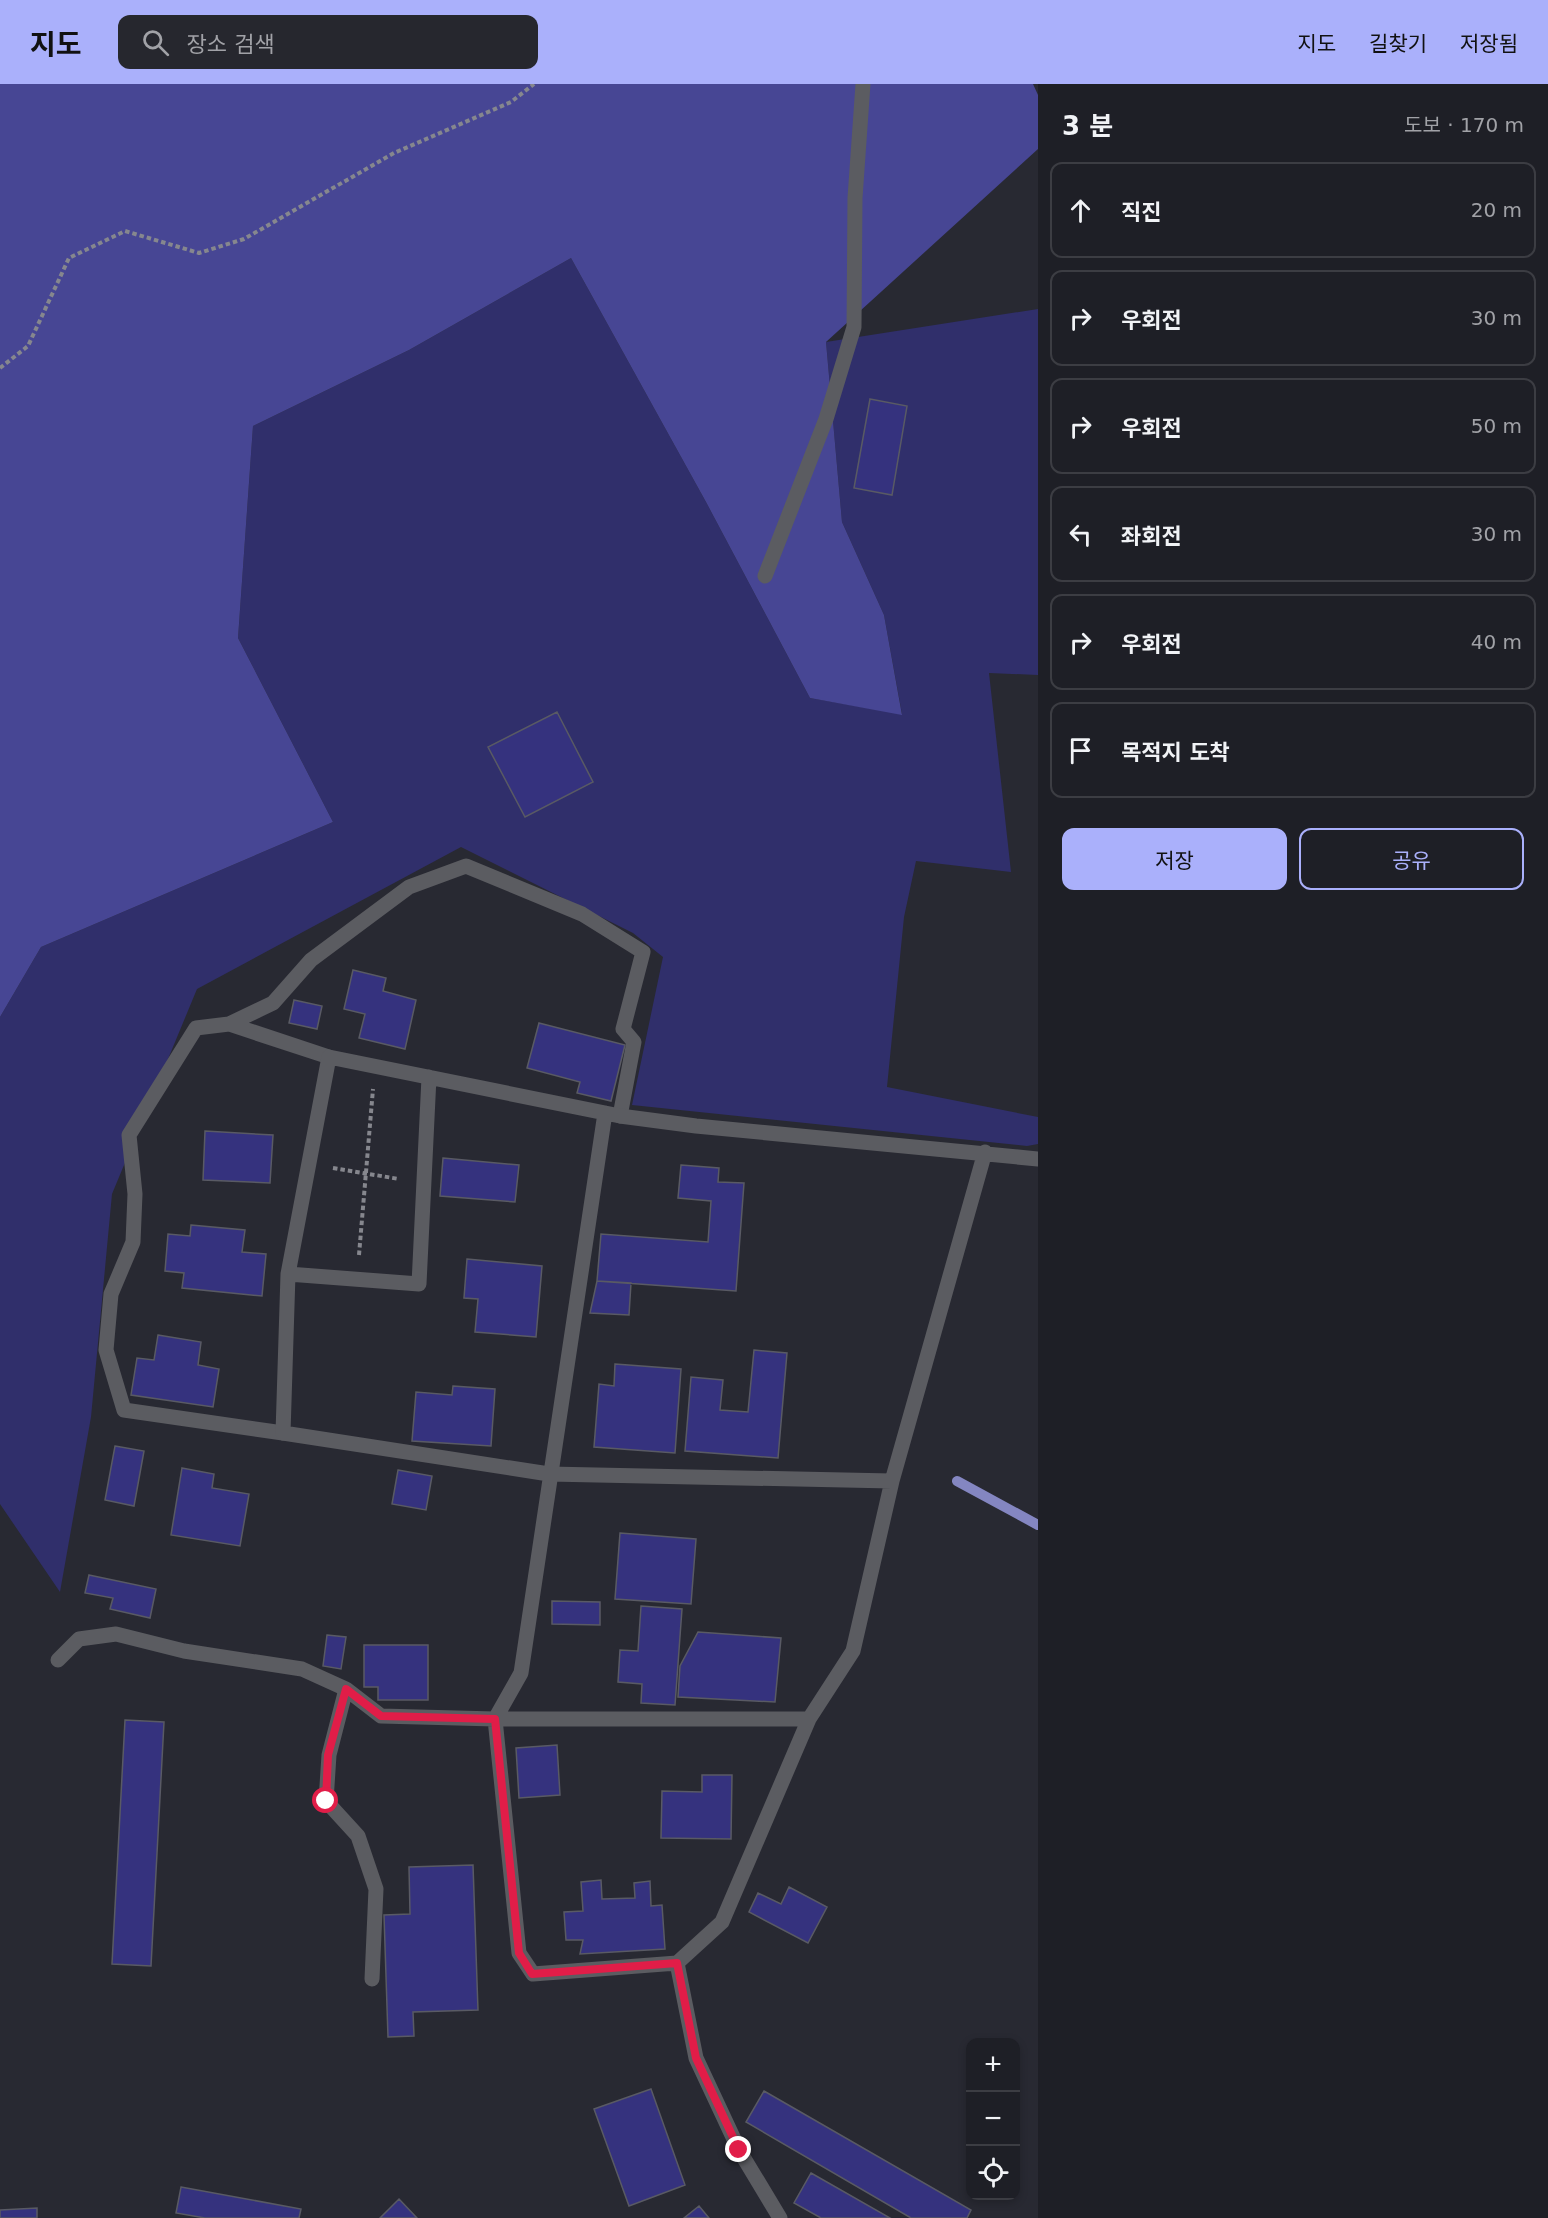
<!DOCTYPE html>
<html lang="ko">
<meta charset="utf-8">
<style>
:root{--surface:#1e1f26;--page:#26272e;--text:#f1f3f6;--muted:#a1a2a7;--line:#3c3d43;--accent:#aab0fb}
body{margin:0;font-family:"DejaVu Sans","Noto Sans KR",sans-serif;background:var(--page);color:var(--text)}
.controls{position:absolute;right:18px;bottom:18px;display:grid;overflow:hidden;border-radius:12px;box-shadow:0 3px 9px #0003}
.controls button{width:54px;height:54px;display:grid;place-items:center;padding:0;border:0;border-bottom:2px solid var(--line);background:var(--surface);color:var(--text);font:30px sans-serif}
.stop{position:absolute;width:18px;height:18px;margin:-14px;border:4px solid #e11d48;border-radius:50%;background:#fff}
.stop.end{background:#e11d48;border-color:#fff;box-shadow:0 2px 6px #0008}
.list{margin:0;padding:0;list-style:none}
h2{display:flex;justify-content:space-between;align-items:center;height:78px;margin:0;padding:0 24px;font-size:26px}
h2 small{font-size:20px;font-weight:400;color:var(--muted)}
.list li{display:grid;grid-template-columns:39px 1fr auto;gap:18px;align-items:center;box-sizing:border-box;height:96px;margin:0 12px 12px;padding:0 12px;border:2px solid var(--line);border-radius:12px}
.list b{display:block;font-size:22px;white-space:nowrap}
.list em{font-size:20px;font-style:normal;color:var(--muted)}
.actions{display:flex;gap:12px;padding:18px 24px}
.actions a{flex:1;padding:14px 0;border:2px solid var(--accent);border-radius:12px;text-align:center;font-size:21px;color:var(--accent)}
.actions .main{background:var(--accent);color:#111}
.icon{flex:none;width:33px;height:33px;fill:none;stroke:currentColor;stroke-width:2;stroke-linecap:round;stroke-linejoin:round}
.map{position:relative;flex:none;width:1038px;height:2134px;overflow:hidden}
header{display:flex;align-items:center;gap:36px;box-sizing:border-box;height:84px;padding:0 30px;background:var(--accent);color:#111}
header strong{font-size:28px}
nav{display:flex;gap:33px;margin-inline-start:auto;font-size:21px}
.search{width:420px;height:54px;background:var(--page);display:flex;align-items:center;gap:15px;box-sizing:border-box;padding:0 21px;border-radius:12px;color:var(--muted);font-size:22px}
main{display:flex}
aside{flex:1;background:var(--surface)}
.map>svg:first-child{display:block}
.green{fill:#302f6b}
.forest{fill:#474694}
.lines{fill:none;stroke-linecap:round;stroke-linejoin:round}
.stream{stroke:#8486c1;stroke-width:10}
.building{fill:#35327e;stroke:#595a64;stroke-width:1.5}
.path{stroke:#86878e;stroke-width:4;stroke-dasharray:4.5 3;stroke-linecap:butt}
.lane{stroke:#5b5c61;stroke-width:15}
.street{stroke:#5b5c61;stroke-width:15}
.route{stroke:#e11d48;stroke-width:8}
</style>
<header>
<strong>지도</strong>
<div class="search"><svg class="icon" aria-label="search" viewBox="0 0 24 24"><circle cx="10" cy="10" r="6"/><path d="M15 15l6 6"/></svg>장소 검색</div>
<nav><a>지도</a><a>길찾기</a><a>저장됨</a></nav>
</header>
<main>
<div class="map">
<svg width="1038" height="2134" viewBox="0 0 1038 2134">
<rect width="100%" height="100%" fill="#282932"/>
<path class="green" d="M 571,174 L 706,418 L 810,614 L 902,630 L 884,531 L 842,438 L 826,258 L 1038,225 L 1038,591 L 989,589 L 1011,788 L 916,777 L 904,833 L 887,1003 L 1038,1033 L 1038,1060 L 1027,1062 L 632,1021 L 663,873 L 633,849 L 461,763 L 197,905 L 112,1110 L 91,1333 L 60,1508 L 0,1420 L 0,933 L 41,863 L 333,738 L 238,554 L 253,342 L 409,266 Z"/>
<path class="forest" d="M 0,0 L 1033,0 L 1038,11 L 1038,65 L 826,258 L 842,438 L 884,531 L 902,631 L 810,614 L 706,418 L 571,174 L 409,266 L 253,342 L 238,554 L 333,738 L 41,863 L 0,933 Z"/>
<g class="lines">
<path class="stream" d="M 957,1397 L 1038,1441"/>
</g>
<path class="building" d="M 870,315 L 907,322 L 892,411 L 854,404 Z
M 557,628 L 593,698 L 525,733 L 488,663 Z
M 353,886 L 386,894 L 383,907 L 416,916 L 405,965 L 359,954 L 365,930 L 344,925 Z
M 294,916 L 322,922 L 317,945 L 289,939 Z
M 539,939 L 625,961 L 611,1017 L 577,1009 L 580,998 L 527,984 Z
M 205,1047 L 273,1051 L 270,1099 L 203,1096 Z
M 443,1074 L 519,1081 L 515,1118 L 440,1112 Z
M 681,1081 L 719,1084 L 718,1098 L 744,1099 L 736,1207 L 597,1197 L 601,1150 L 708,1158 L 711,1117 L 678,1114 Z
M 191,1141 L 245,1146 L 242,1168 L 266,1170 L 262,1212 L 182,1204 L 184,1189 L 165,1187 L 168,1150 L 190,1152 Z
M 467,1175 L 542,1182 L 536,1253 L 475,1248 L 478,1215 L 464,1214 Z
M 597,1197 L 631,1199 L 629,1231 L 590,1229 Z
M 158,1251 L 201,1258 L 198,1281 L 219,1285 L 213,1323 L 131,1311 L 137,1274 L 154,1276 Z
M 754,1266 L 787,1269 L 778,1374 L 685,1367 L 691,1293 L 723,1296 L 720,1326 L 748,1328 Z
M 615,1280 L 681,1285 L 675,1369 L 594,1363 L 599,1300 L 614,1302 Z
M 453,1302 L 495,1305 L 491,1362 L 412,1357 L 416,1308 L 452,1311 Z
M 115,1362 L 144,1367 L 134,1422 L 105,1416 Z
M 182,1384 L 214,1390 L 212,1404 L 249,1410 L 240,1462 L 171,1451 Z
M 398,1386 L 432,1392 L 426,1426 L 392,1420 Z
M 620,1449 L 696,1455 L 691,1520 L 615,1515 Z
M 89,1491 L 156,1505 L 150,1534 L 110,1525 L 113,1514 L 85,1509 Z
M 552,1517 L 600,1518 L 600,1541 L 552,1540 Z
M 641,1522 L 682,1525 L 675,1621 L 641,1619 L 642,1600 L 618,1598 L 620,1566 L 638,1567 Z
M 698,1548 L 781,1554 L 775,1618 L 678,1613 L 680,1582 Z
M 327,1551 L 346,1553 L 341,1585 L 323,1582 Z
M 364,1561 L 428,1561 L 428,1616 L 378,1616 L 378,1603 L 364,1603 Z
M 125,1636 L 164,1638 L 151,1882 L 112,1880 Z
M 557,1661 L 560,1711 L 519,1714 L 516,1664 Z
M 702,1691 L 732,1691 L 731,1755 L 661,1754 L 662,1707 L 702,1708 Z
M 473,1781 L 478,1926 L 413,1928 L 414,1952 L 388,1953 L 384,1831 L 410,1830 L 409,1783 Z
M 601,1796 L 602,1815 L 635,1814 L 634,1799 L 650,1797 L 651,1822 L 662,1821 L 665,1865 L 580,1870 L 583,1856 L 566,1856 L 564,1828 L 583,1827 L 581,1798 Z
M 789,1803 L 827,1823 L 808,1859 L 749,1828 L 758,1809 L 781,1820 Z
M 651,2005 L 685,2101 L 629,2122 L 594,2025 Z
M 764,2007 L 971,2126 L 967,2134 L 911,2134 L 746,2038 Z
M 811,2089 L 890,2134 L 821,2134 L 794,2119 Z
M 181,2103 L 301,2125 L 299,2134 L 205,2134 L 176,2129 Z
M 399,2115 L 417,2134 L 380,2134 Z
M 699,2122 L 709,2134 L 684,2134 Z
M 37,2124 L 37,2134 L 0,2134 L 0,2126 Z"/>
<g class="lines">
<path class="path" d="M 0,284 L 28,262 L 69,174 L 125,147 L 199,169 L 244,155 L 394,69 L 511,18 L 534,0
M 333,1084 L 399,1095
M 359,1171 L 373,1005"/>
<path class="lane" d="M 765,492 L 826,335 L 854,243 L 855,114 L 863,0
M 229,940 L 273,919 L 311,876 L 409,803 L 466,782 L 582,830 L 643,868 L 623,945 L 634,958 L 620,1032
M 283,1349 L 124,1326 L 106,1266 L 111,1210 L 133,1158 L 135,1110 L 129,1051 L 196,944 L 229,940 L 329,973"/>
<path class="street" d="M 605,1029 L 521,1589 L 495,1635 L 519,1869 L 533,1890 L 677,1879
M 288,1190 L 419,1200 L 429,993
M 892,1397 L 985,1068
M 58,1576 L 79,1555 L 116,1550 L 184,1567 L 302,1585 L 346,1605 L 381,1632 L 495,1635 L 809,1635
M 346,1605 L 329,1671 L 326,1717 L 358,1752 L 376,1805 L 372,1895
M 780,2134 L 739,2066 L 696,1974 L 677,1879 L 722,1838 L 809,1635 L 853,1567 L 892,1397 L 549,1390 L 283,1349 L 288,1190 L 329,973 L 620,1032 L 696,1042 L 1038,1075"/>
</g>
<g class="lines">
<path class="route" d="M 326,1717 L 328,1671 L 346,1605 L 381,1632 L 495,1635 L 519,1869 L 532,1890 L 677,1879 L 696,1974 L 739,2066"/>
</g>
</svg>
<div class="controls">
<button>+</button>
<button>−</button>
<button><svg class="icon" aria-label="locate" viewBox="0 0 24 24"><circle cx="12" cy="12" r="6"/><path d="M12 2v4M12 18v4M2 12h4M18 12h4"/></svg></button>
</div>
<div class="stop" style="left:326px;top:1717px"></div>
<div class="stop end" style="left:739px;top:2066px"></div>
</div>
<aside>
<h2>3 분<small>도보 · 170 m</small></h2>
<ul class="list">
<li><svg class="icon" aria-label="ahead" viewBox="0 0 24 24"><path d="M12 20V5M6 11l6-6 6 6"/></svg><div><b>직진</b></div><em>20 m</em></li>
<li><svg class="icon" aria-label="right" viewBox="0 0 24 24"><path d="M7 20v-9h11M14 6l5 5-5 5"/></svg><div><b>우회전</b></div><em>30 m</em></li>
<li><svg class="icon" aria-label="right" viewBox="0 0 24 24"><path d="M7 20v-9h11M14 6l5 5-5 5"/></svg><div><b>우회전</b></div><em>50 m</em></li>
<li><svg class="icon" aria-label="left" viewBox="0 0 24 24"><path d="M17 20v-9H6M10 6l-5 5 5 5"/></svg><div><b>좌회전</b></div><em>30 m</em></li>
<li><svg class="icon" aria-label="right" viewBox="0 0 24 24"><path d="M7 20v-9h11M14 6l5 5-5 5"/></svg><div><b>우회전</b></div><em>40 m</em></li>
<li><svg class="icon" aria-label="arrive" viewBox="0 0 24 24"><path d="M6 21V4h12l-3 4 3 4H6"/></svg><div><b>목적지 도착</b></div></li>
</ul>
<div class="actions"><a class="main">저장</a><a>공유</a></div>
</aside>
</main>
